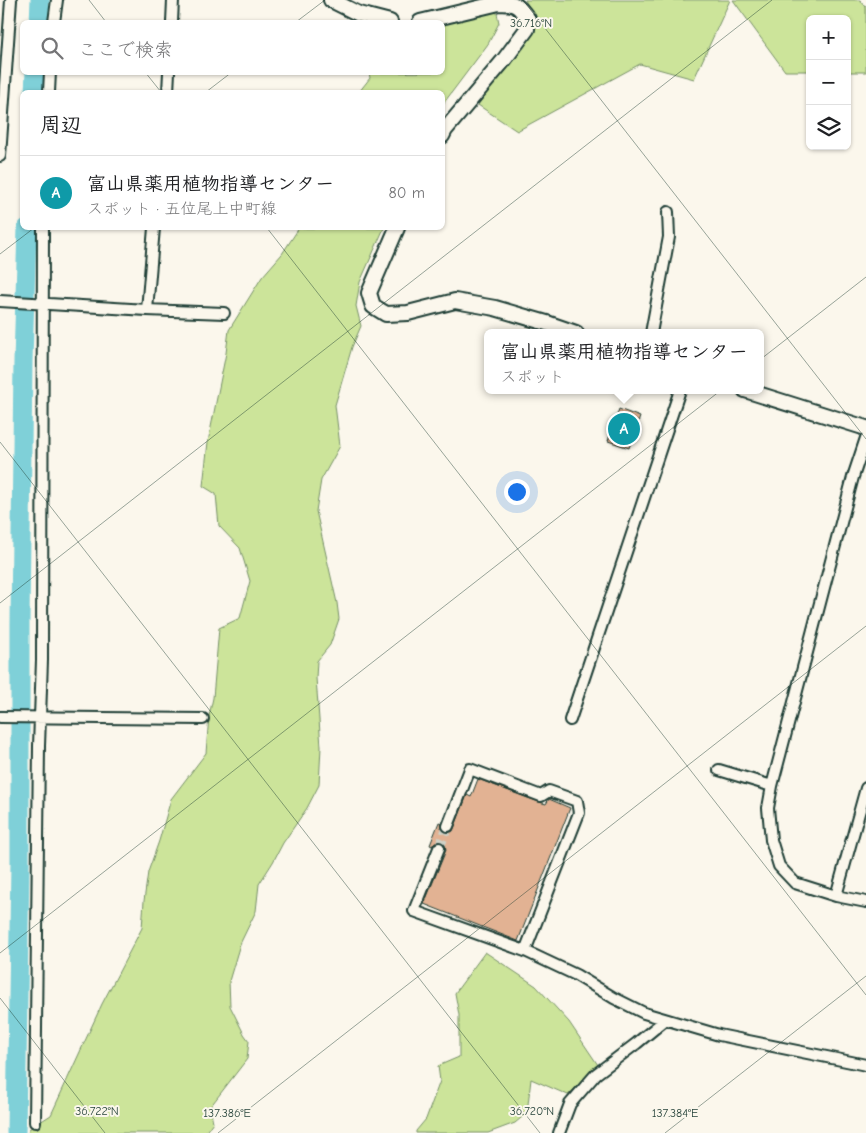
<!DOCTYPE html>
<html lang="ja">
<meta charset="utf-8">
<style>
:root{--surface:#fff;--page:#f2f2f2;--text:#202124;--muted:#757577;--line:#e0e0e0;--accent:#0f766e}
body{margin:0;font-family:"Comic Neue","Klee One",sans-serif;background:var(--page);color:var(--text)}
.controls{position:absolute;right:15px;top:15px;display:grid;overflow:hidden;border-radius:8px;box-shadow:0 1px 4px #0004}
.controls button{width:45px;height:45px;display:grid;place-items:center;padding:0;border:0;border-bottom:1px solid var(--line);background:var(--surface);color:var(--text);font:25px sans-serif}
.you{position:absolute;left:516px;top:491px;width:18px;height:18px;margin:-12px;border:4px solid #fff;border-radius:50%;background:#1a73e8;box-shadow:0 0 0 8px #1a73e833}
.badge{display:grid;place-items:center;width:32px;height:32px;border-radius:50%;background:var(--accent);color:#fff;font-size:16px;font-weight:700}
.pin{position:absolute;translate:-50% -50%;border:2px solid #fff;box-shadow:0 1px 5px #0006}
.popup{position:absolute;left:484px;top:329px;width:280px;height:65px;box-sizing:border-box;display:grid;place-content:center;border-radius:8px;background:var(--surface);filter:drop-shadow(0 1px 4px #0005);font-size:16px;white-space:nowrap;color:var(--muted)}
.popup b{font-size:19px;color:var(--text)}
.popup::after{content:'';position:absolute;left:50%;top:100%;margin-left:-10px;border:10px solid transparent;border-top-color:var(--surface)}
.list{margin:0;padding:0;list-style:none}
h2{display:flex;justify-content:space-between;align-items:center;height:65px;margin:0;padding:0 20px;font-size:21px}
h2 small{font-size:16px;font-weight:400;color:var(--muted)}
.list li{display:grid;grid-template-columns:32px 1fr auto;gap:15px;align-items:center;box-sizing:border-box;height:75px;padding:0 20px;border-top:1px solid var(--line)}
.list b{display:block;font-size:19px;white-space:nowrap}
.list p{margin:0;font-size:16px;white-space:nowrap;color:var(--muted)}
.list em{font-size:16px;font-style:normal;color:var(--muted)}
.icon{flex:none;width:28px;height:28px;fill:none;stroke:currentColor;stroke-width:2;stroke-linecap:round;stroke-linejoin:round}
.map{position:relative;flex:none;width:866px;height:1133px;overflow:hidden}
.search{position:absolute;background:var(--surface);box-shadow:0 1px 4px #0004;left:20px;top:20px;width:425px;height:55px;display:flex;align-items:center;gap:12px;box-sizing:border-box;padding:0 18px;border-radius:8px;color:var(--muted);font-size:19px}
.panel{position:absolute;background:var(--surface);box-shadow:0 1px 4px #0004;left:20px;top:90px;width:425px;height:140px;border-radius:8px}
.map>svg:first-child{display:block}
.green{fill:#cce49a;stroke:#769067}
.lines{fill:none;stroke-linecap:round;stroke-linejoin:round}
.river{stroke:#7fd0d8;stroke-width:19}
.building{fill:#e2b293;stroke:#1f3d34}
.minor-tunnel{stroke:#cfd2c7;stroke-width:10;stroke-dasharray:10 5;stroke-linecap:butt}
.minor-casing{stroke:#1f3d34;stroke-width:14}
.major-casing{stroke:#1f3d34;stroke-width:18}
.minor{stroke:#fbf7ec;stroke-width:10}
.major{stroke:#fbf7ec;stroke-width:14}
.ticks{fill:none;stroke:#1f3d34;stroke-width:1;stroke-opacity:0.45}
.ticks-label{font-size:12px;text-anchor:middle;fill:#1f3d34;stroke:#fbf7ec;stroke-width:4;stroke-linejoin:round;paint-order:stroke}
</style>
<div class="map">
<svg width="866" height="1133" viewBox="0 0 866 1133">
<rect width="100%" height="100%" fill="#fbf7ec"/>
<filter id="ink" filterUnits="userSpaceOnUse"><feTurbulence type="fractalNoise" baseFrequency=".02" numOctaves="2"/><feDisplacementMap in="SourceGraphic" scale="10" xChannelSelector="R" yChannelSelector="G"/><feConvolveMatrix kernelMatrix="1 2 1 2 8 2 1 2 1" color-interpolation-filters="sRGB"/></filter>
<g filter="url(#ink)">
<path class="green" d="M 525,0 L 730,0 L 694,79 L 640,64 L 517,131 L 478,105 L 537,22 Z
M 733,0 L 860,0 L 866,7 L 866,72 L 847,72 L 847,19 L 810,19 L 810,71 L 785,71 Z
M 496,8 L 499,23 L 488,44 L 443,104 L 442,92 L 359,92 L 370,78 L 369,73 L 442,72 L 442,22 Z
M 299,228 L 384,228 L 360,282 L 356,306 L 361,326 L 352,347 L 335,405 L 340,446 L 321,480 L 316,511 L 337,603 L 339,619 L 330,645 L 317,661 L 316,678 L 321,747 L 319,785 L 307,808 L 283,843 L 273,862 L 259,884 L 256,911 L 240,944 L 229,981 L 230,1006 L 244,1034 L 249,1041 L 247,1059 L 210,1107 L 213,1122 L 205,1133 L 28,1133 L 29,1129 L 51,1115 L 102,1004 L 142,928 L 144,901 L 148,872 L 159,841 L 171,799 L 206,753 L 209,716 L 213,698 L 219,628 L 240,618 L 250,581 L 240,548 L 219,526 L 216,494 L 203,486 L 208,442 L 226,353 L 229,330 L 262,277 L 282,254 Z
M 485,952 L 536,986 L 569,1022 L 598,1065 L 568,1095 L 531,1079 L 527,1113 L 515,1123 L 488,1133 L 416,1133 L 416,1131 L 426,1119 L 440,1081 L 438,1066 L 459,1057 L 459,1015 L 455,993 Z"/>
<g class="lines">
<path class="river" d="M 39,22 L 40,0
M 34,92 L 35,72
M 16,1133 L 20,863 L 20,623 L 23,361 L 27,228"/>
</g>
<path class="building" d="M 619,409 L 640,417 L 629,448 L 608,441 Z
M 478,779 L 539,802 L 546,804 L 549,799 L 570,808 L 518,941 L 424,904 L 446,850 L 445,844 L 441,841 L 435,842 L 432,846 L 430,845 L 439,822 L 442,823 L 441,828 L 445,832 L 449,833 L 453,831 L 467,795 L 471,797 Z"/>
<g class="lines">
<path class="minor-tunnel" d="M 439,848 L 448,826"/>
<g class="minor-casing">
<path id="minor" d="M 54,22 L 57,0
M 172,22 L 173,0
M 49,92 L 50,72
M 168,92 L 169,72
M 0,156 L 11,0
M 0,301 L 147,310 L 224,313
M 147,310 L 154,228
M 651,333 L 669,237 L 668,212
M 0,717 L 203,719
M 570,720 L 680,390
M 719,770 L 772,786 L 768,808 L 771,840 L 779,866 L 795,883 L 836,896
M 772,786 L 853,477 L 866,438
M 866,788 L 836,896 L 866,902
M 448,826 L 470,769 L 541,796 L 549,791 L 577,801 L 579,813 L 525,951
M 439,848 L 414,911 L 525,951 L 576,975 L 614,998 L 644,1013 L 719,1035 L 866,1065
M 35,1122 L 39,746 L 42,660 L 43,228
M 559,1133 L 570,1104 L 596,1074 L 637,1043 L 665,1020"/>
</g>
<g class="major-casing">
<path id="major" d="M 331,0 L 359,14 L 390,22
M 420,22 L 499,3 C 516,3 518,5 528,19 L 527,29 L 504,60 L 445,130 L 442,136
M 397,228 L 369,293 L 373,306 L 386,314 L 408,313 L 455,301 L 495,308 L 550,324 L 576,333
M 745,390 L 866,428"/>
</g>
<use href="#minor" class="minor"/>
<use href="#major" class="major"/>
</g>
</g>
<path class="ticks" d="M 89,0 L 106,22M 523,0 L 866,439M 296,22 L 325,0M 145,72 L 161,92M 206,92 L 232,72M 267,228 L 866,995M 0,254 L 34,228M 0,442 L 540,1133M 0,603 L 772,0M 0,953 L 866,277M 0,998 L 105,1133M 218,1133 L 866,626M 665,1133 L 866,976"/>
<g class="ticks-label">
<text x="531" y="27">36.716°N</text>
<text x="97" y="1115">36.722°N</text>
<text x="532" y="1115">36.720°N</text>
<text x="227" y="1117">137.386°E</text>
<text x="675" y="1117">137.384°E</text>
</g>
</svg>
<div class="controls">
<button>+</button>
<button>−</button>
<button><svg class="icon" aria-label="layers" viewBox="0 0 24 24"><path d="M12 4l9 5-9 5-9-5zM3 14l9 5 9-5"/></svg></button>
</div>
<div class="you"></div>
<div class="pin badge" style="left:624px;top:429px;background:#0f9aa8">A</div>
<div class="popup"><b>富山県薬用植物指導センター</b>スポット</div>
<div class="search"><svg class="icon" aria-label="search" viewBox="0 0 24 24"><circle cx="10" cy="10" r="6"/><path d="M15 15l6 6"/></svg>ここで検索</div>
<section class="panel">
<h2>周辺<small></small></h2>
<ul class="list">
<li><span class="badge" style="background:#0f9aa8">A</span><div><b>富山県薬用植物指導センター</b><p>スポット · 五位尾上中町線</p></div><em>80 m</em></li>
</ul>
</section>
</div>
